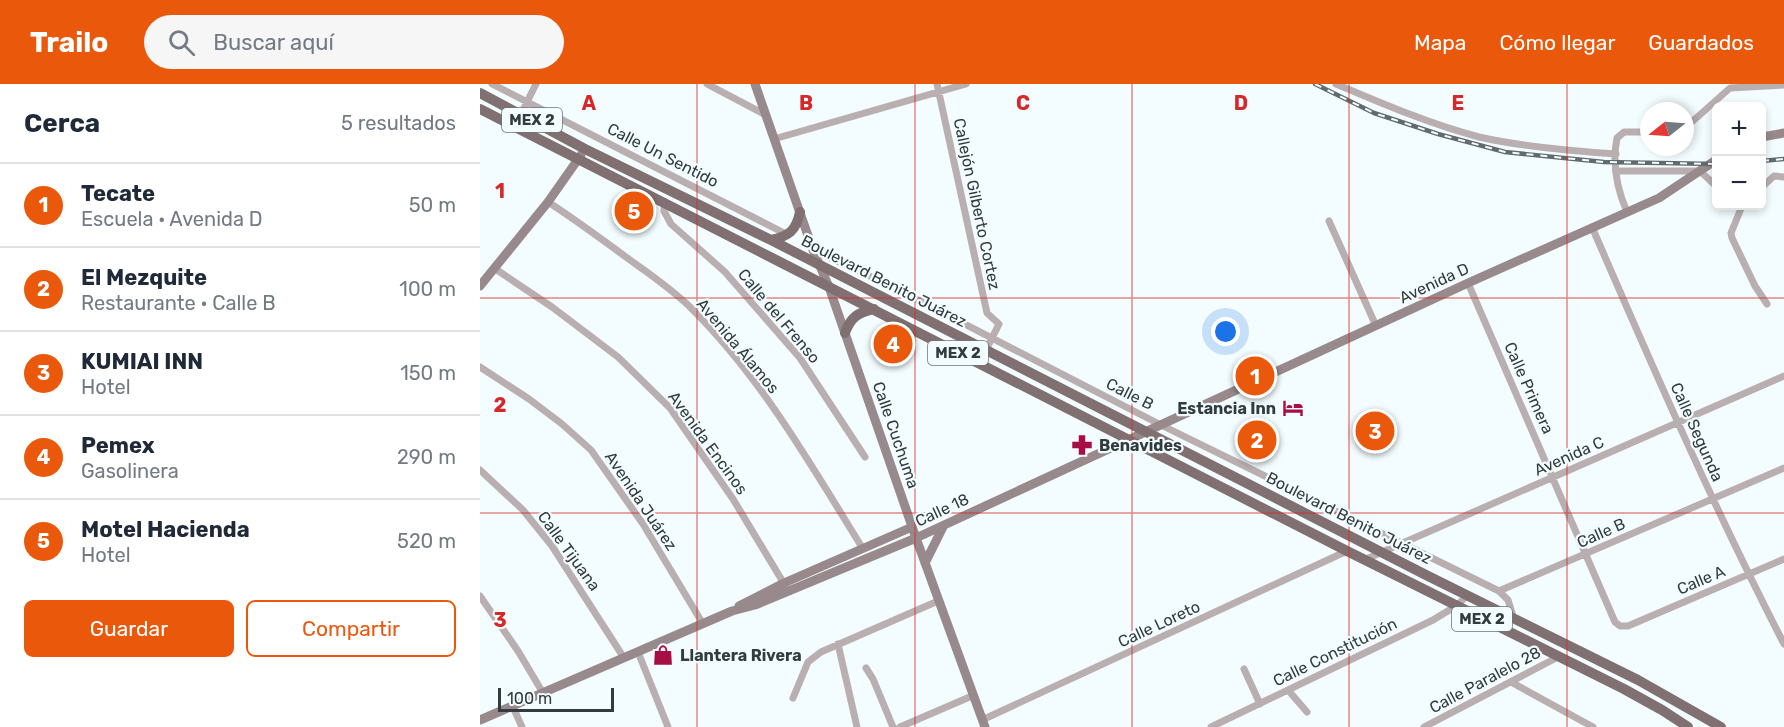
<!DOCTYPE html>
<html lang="es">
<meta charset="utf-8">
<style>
:root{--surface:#fff;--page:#f6f6f7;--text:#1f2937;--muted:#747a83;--line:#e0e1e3;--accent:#ea580c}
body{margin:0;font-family:Rubik,sans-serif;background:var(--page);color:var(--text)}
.controls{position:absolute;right:18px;top:18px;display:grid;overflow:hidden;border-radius:9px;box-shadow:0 3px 9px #0003}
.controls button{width:54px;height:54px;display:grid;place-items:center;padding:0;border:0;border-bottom:2px solid var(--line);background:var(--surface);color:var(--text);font:30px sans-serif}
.compass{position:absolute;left:1160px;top:18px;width:54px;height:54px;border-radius:50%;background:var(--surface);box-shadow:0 3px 9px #0003;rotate:253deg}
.scale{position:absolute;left:18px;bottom:15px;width:116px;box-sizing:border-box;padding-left:6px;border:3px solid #323b3d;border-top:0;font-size:16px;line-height:21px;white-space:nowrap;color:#323b3d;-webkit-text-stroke:4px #f3fcfe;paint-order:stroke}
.you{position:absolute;left:746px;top:248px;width:21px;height:21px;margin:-15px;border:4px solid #fff;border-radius:50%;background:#1a73e8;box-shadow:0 0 0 9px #1a73e833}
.badge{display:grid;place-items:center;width:39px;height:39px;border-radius:50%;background:var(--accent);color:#fff;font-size:20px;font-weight:700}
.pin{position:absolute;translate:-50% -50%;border:3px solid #fff;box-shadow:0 2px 6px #0006}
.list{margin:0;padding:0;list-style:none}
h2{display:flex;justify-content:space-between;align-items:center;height:78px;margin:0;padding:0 24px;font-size:26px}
h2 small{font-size:20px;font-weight:400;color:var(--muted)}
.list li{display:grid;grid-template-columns:39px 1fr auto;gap:18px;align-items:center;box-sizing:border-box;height:84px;padding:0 24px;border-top:2px solid var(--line)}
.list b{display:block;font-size:22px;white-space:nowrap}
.list p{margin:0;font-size:20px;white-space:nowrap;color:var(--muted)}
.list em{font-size:20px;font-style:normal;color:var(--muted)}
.actions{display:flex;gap:12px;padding:18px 24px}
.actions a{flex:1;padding:14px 0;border:2px solid var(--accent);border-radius:9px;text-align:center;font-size:21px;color:var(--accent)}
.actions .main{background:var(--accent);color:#fff}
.icon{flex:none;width:33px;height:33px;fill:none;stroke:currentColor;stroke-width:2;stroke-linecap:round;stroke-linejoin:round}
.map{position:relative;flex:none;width:1304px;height:643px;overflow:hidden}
header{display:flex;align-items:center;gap:36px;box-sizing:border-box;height:84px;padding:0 30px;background:var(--accent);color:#fff}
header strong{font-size:28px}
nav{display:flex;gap:33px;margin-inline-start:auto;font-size:21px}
.search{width:420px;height:54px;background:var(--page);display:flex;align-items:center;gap:15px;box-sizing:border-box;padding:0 21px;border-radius:33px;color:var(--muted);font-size:22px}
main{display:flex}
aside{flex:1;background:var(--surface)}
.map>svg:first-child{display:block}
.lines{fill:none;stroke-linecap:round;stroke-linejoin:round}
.street{stroke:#b9afb0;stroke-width:7}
.secondary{stroke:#988a8c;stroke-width:9}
.primary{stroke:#817072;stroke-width:10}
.rail-casing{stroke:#616a6c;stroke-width:4.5}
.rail{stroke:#f3fcfe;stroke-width:2;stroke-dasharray:7;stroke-linecap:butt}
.grid{fill:none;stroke:#d62828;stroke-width:1.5;stroke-opacity:0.55}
.labels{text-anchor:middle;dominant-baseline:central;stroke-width:4.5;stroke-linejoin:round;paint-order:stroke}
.shield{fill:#f3fcfe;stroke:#6c7577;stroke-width:1.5}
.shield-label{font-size:15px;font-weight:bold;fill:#323b3d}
.street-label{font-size:16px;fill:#323b3d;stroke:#f3fcfe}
.poi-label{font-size:16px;font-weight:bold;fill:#323b3d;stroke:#f3fcfe;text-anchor:start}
.grid-label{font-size:20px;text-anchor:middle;font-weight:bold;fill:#d62828;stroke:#f3fcfe;stroke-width:4.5;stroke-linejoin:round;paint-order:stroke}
</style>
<header>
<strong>Trailo</strong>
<div class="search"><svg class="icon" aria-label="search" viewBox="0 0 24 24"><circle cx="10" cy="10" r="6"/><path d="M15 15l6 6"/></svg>Buscar aquí</div>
<nav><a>Mapa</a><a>Cómo llegar</a><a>Guardados</a></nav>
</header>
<main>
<aside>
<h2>Cerca<small>5 resultados</small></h2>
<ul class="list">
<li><span class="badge">1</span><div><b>Tecate</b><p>Escuela · Avenida D</p></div><em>50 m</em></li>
<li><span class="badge">2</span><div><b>El Mezquite</b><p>Restaurante · Calle B</p></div><em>100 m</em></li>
<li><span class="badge">3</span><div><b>KUMIAI INN</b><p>Hotel</p></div><em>150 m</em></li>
<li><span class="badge">4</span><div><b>Pemex</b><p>Gasolinera</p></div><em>290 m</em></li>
<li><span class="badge">5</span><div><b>Motel Hacienda</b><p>Hotel</p></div><em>520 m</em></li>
</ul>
<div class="actions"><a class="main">Guardar</a><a>Compartir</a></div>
</aside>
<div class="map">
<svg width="1304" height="643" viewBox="0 0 1304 643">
<rect width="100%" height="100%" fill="#f3fcfe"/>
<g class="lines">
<path class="street" d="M 12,0 L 308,151
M 227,0 L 286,31
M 457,0 L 507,229 L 519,240 L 506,266
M 856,0 C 901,19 952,41 999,53 C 1043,63 1091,67 1136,70
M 41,30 L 56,0
M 1205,44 L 1250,4 L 1304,1
M 294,55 L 486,0
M 1136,87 L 1220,87 L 1236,102
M 1282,103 L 1294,92 L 1304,93
M 68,118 C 96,136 123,156 150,176 C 171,191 193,206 211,224 C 281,293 331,381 383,465
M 185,118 L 184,127 L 191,140 L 245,188 L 320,274 L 385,373
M 1262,122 L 1251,149 L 1252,154 L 1275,202 L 1287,220
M 1147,128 C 1137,105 1132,79 1137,54 L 1144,48 L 1169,48
M 849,137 L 896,242
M 1112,143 C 1173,284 1234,424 1304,560
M 333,166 L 403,198 L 681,341 L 1019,507 L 1028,516 L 1034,535
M 14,184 L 72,223 L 138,273 L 190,324 L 253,415 L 306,503
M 988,199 L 1135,538 L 1140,542 L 1148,542 L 1304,475
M 0,283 L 49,315 L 82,340 L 111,366 L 163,440 L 223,540
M 0,386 L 43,426 L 72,462 L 144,574
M 884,476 L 1304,292
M 1019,507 L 1304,384
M 0,512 L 38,567 L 63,609
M 358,560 L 377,643
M 158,568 L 188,643
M 386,584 L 393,595 L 413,643
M 764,585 L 780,620
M 1031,598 L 1113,643
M 808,606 L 827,628
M 313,614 L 328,578 L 341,568 L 458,517
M 33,623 L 42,643
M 502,636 L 867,467
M 420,643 L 492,612
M 731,643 L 953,536 L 976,522 L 987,512
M 944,643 L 1078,573"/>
<path class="secondary" d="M 275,0 L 333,166 L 349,203 L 436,454 L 505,643
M 1282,53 L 1304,49
M 0,202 L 68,118 L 101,71
M 445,479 L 464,441
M 259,522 L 304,499 L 432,443
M 0,636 L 252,527 L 275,521 L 436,454 L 988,199 L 1179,114 L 1236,76"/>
<path class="primary" d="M 0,9 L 105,65 L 291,156 L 946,491 L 1158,596 L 1241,643
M 0,25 L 867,467 L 1144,605 L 1182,626 L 1208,643
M 291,156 C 309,152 316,147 320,128
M 365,249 C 370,234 378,228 394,225"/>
<g class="rail-casing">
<path id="rail" d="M 835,0 L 894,29 L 958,50 L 1025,68 L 1124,78 L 1236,80
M 1282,77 L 1304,75"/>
</g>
<use href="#rail" class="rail"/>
</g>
<path class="grid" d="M 217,0 L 217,643M 435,0 L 435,643M 652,0 L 652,643M 869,0 L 869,643M 1087,0 L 1087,643M 0,214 L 1304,214M 0,429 L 1304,429"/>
<defs>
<g id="hotel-bare" transform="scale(1.62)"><path d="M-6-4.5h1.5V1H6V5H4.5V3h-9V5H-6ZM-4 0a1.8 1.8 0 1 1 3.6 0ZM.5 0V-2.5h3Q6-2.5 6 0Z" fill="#a60e44" stroke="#f3fcfe" stroke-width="2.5" paint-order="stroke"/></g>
<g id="pharmacy-bare" transform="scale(1.62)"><path d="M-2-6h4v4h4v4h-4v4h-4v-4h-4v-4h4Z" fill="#a60e44" stroke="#f3fcfe" stroke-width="2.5" paint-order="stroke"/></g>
<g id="shop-bare" transform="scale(1.62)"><path d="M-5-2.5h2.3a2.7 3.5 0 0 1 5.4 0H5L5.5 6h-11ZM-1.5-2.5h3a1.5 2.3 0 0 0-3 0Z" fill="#a60e44" stroke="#f3fcfe" stroke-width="2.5" paint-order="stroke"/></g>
</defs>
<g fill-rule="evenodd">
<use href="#hotel-bare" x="813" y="324"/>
<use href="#pharmacy-bare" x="602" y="361"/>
<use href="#shop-bare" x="183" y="571"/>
</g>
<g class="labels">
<g class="shield">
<rect x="22" y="24" width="60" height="24" rx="4.5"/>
<rect x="448" y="257" width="60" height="24" rx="4.5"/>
<rect x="972" y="523" width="60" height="24" rx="4.5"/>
</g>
<g class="shield-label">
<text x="52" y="36">MEX 2</text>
<text x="478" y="269">MEX 2</text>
<text x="1002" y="535">MEX 2</text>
</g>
<g class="street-label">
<text transform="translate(183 71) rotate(27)">Calle Un Sentido</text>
<text transform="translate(497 120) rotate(78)">Callejón Gilberto Cortez</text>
<text transform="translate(404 197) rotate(27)">Boulevard Benito Juárez</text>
<text transform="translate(954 199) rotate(-25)">Avenida D</text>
<text transform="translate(299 232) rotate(50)">Calle del Frenso</text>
<text transform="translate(258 262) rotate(50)">Avenida Álamos</text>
<text transform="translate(1049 304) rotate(66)">Calle Primera</text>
<text transform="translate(650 310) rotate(27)">Calle B</text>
<text transform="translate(1217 348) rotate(66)">Calle Segunda</text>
<text transform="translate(416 351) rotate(71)">Calle Cuchuma</text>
<text transform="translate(228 359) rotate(54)">Avenida Encinos</text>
<text transform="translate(1089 372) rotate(-24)">Avenida C</text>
<text transform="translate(161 417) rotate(56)">Avenida Juárez</text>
<text transform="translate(462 426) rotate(-25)">Calle 18</text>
<text transform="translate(869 434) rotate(27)">Boulevard Benito Juárez</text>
<text transform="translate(1121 449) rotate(-24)">Calle B</text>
<text transform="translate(89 467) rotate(54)">Calle Tijuana</text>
<text transform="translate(1221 496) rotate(-23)">Calle A</text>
<text transform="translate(679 540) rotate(-25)">Calle Loreto</text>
<text transform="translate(855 568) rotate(-26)">Calle Constitución</text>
<text transform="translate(1005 596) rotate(-28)">Calle Paralelo 28</text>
</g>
<g class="poi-label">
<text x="796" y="324" text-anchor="end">Estancia Inn</text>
<text x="619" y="361">Benavides</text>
<text x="200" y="571">Llantera Rivera</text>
</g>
</g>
<g class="grid-label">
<text x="109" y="26">A</text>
<text x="326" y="26">B</text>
<text x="543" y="26">C</text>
<text x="761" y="26">D</text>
<text x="978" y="26">E</text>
<text x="20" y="114">1</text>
<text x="20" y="328">2</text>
<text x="20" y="543">3</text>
</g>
</svg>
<div class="controls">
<button>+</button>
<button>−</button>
</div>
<svg class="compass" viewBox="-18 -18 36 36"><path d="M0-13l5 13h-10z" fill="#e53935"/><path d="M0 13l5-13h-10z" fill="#747a83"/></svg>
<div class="scale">100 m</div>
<div class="you"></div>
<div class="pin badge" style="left:775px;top:292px">1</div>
<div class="pin badge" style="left:777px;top:356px">2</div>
<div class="pin badge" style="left:895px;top:347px">3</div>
<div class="pin badge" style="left:413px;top:260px">4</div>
<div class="pin badge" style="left:154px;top:127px">5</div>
</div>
</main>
